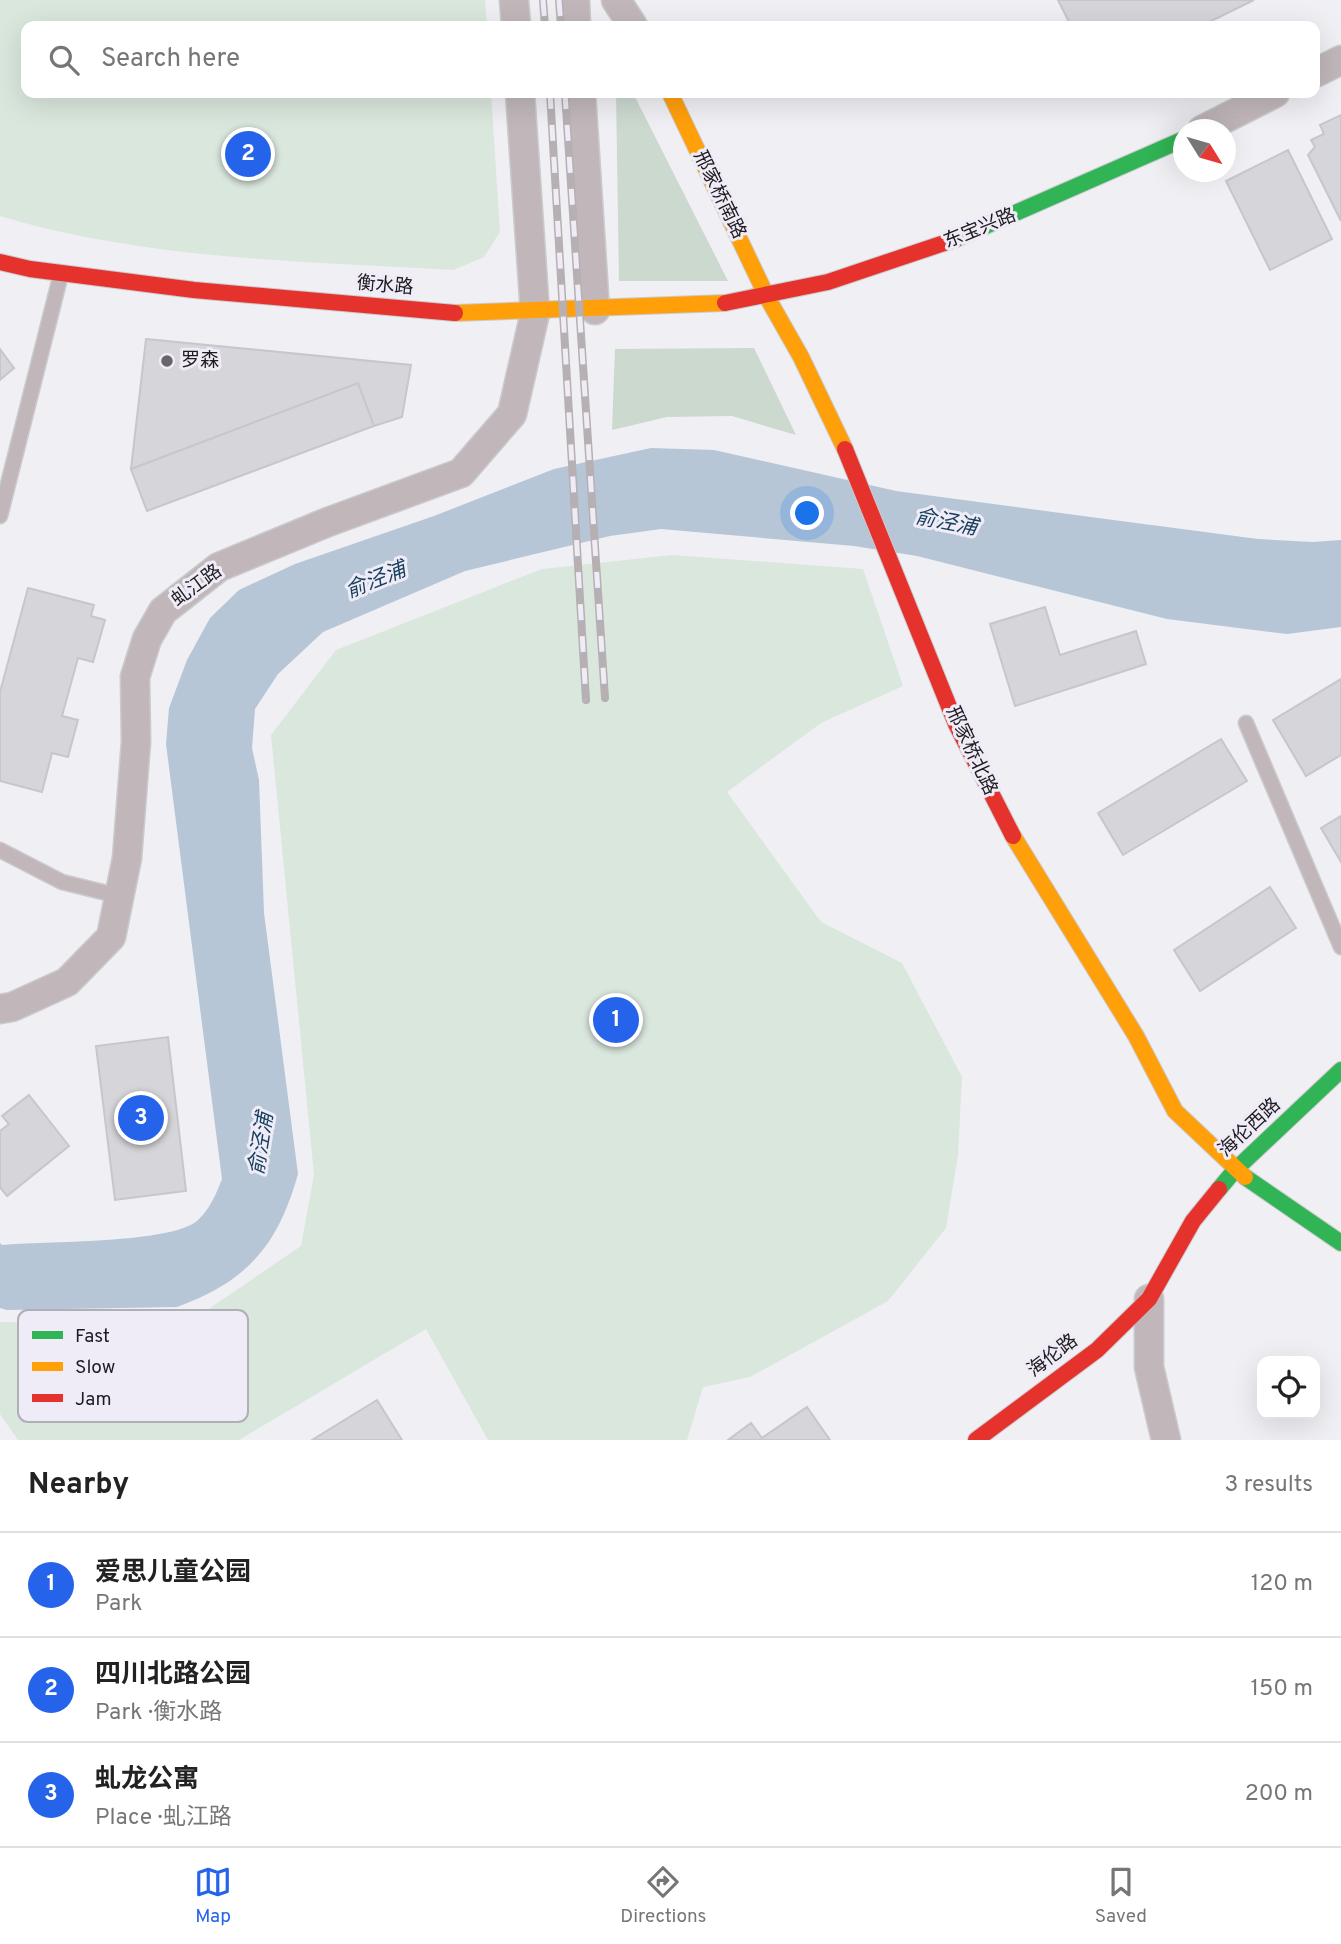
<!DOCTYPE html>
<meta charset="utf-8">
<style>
:root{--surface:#fff;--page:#f6f6f6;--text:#222;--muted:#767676;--line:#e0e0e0;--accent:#2563eb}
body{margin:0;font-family:Overpass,"Noto Sans SC",sans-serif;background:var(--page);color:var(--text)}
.controls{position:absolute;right:21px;bottom:21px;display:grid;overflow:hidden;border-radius:14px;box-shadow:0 7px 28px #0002}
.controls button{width:63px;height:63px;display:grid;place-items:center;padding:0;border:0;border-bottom:2px solid var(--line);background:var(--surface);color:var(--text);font:35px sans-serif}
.compass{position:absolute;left:1173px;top:119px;width:63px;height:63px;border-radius:50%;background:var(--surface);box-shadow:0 7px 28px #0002;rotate:127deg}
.you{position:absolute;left:808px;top:514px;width:24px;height:24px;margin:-18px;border:5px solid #fff;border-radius:50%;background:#1a73e8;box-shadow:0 0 0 10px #1a73e833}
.badge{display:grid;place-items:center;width:46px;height:46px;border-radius:50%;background:var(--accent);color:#fff;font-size:23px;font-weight:700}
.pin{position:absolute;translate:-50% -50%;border:4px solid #fff;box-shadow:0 2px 7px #0006}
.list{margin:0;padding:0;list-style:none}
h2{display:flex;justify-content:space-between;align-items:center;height:91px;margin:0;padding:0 28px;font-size:30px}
h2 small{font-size:23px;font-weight:400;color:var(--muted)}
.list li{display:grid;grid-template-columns:46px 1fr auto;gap:21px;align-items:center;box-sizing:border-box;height:105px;padding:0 28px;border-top:2px solid var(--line)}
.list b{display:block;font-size:26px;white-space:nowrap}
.list p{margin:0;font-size:23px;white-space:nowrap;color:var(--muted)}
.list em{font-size:23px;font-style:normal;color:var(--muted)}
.icon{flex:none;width:38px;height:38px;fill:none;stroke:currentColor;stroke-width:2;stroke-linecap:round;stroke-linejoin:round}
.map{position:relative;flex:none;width:1341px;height:1440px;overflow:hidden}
.search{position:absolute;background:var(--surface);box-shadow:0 7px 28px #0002;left:21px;right:21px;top:21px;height:77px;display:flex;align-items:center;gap:18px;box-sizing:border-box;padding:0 24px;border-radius:14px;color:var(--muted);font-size:26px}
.sheet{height:406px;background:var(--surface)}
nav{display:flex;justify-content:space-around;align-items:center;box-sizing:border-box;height:98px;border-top:2px solid var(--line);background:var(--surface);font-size:19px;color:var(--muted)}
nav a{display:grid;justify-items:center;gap:4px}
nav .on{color:var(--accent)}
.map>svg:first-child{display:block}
.green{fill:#dae7dd}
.forest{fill:#cbd9cf}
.water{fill:#b6c6d7}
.building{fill:#d6d5d9;stroke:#c7c6ca;stroke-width:2}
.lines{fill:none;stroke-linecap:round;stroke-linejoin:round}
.lane-casing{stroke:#cbcacd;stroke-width:17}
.street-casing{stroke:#cbcacd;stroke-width:31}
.fast-casing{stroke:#cbcacd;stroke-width:18}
.slow-casing{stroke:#cbcacd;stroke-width:18}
.jam-casing{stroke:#cbcacd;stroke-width:18}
.lane{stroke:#c1b7ba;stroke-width:14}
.street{stroke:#c1b7ba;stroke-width:28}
.fast{stroke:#30b455;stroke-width:16}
.slow{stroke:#ff9f0a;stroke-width:16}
.jam{stroke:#e5322d;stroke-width:16}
.rail-casing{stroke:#b6b0b3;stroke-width:8}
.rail{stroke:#efecf7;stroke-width:5;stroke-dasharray:16;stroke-linecap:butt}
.poi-dot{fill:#68666a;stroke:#efecf7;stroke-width:2.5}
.labels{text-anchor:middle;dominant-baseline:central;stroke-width:6;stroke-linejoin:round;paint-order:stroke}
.street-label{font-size:19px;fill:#1e1c20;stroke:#efecf7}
.poi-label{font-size:19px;fill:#1e1c20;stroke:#efecf7;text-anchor:start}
.water-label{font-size:21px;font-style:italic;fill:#163e5d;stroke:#efecf7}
.key{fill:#efecf7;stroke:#b0aeb6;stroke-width:2}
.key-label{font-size:19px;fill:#1e1c20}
</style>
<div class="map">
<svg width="1341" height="1440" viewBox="0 0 1341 1440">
<rect width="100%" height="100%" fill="#f0eff4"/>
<path class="green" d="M 0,0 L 485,0 L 487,26 L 26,26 L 26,93 L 491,93 L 500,232 L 484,257 L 453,270 C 302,261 146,260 0,216 Z
M 672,555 L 863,569 L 903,686 L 821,723 L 727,792 L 821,922 L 902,963 L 962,1077 L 958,1155 L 946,1228 L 888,1301 L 750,1377 L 703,1387 L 687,1440 L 488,1440 L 426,1329 L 239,1440 L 18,1440 L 0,1414 L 0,1322 L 185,1325 L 301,1246 L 314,1175 L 271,735 L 336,650 L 542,569 Z"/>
<path class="forest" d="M 616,93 L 633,93 L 728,281 L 619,281 Z
M 754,348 L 796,435 L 732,416 L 667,417 L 612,430 L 615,349 Z"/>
<path class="water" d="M 651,448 L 714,450 L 896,491 L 1083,516 L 1258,539 L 1313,542 L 1341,540 L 1341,627 L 1287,634 L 1167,619 L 917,556 L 854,546 L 661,529 L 610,536 L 465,571 L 323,632 L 278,674 L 255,709 L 252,748 L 259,780 L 264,913 L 298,1174 C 278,1245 248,1281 177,1307 L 7,1310 L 0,1308 L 0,1243 L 2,1245 C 42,1241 173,1244 198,1220 C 210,1209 216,1194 222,1179 L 166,744 L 169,708 L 187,660 L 210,618 L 239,590 L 295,564 L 434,516 L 554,469 Z"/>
<path class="building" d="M 1058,0 L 1254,0 L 1201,26 L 1071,26 Z
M 1341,115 L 1341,221 L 1308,155 L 1315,147 L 1311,140 L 1324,134 L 1320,125 Z
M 1288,150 L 1332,239 L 1270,270 L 1226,181 Z
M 146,339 L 411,365 L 402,417 L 374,426 L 358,383 L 131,469 Z
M 0,349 L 14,368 L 0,380 Z
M 358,383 L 374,426 L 147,511 L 131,469 Z
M 28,588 L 94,605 L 91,616 L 105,620 L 93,662 L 78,658 L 62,716 L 78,720 L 68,757 L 52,753 L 42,792 L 0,781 L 0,692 Z
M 1045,607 L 1060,655 L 1136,631 L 1146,664 L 1015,706 L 990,624 Z
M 1341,679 L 1341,755 L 1306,776 L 1273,720 Z
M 1221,739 L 1247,781 L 1123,855 L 1098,813 Z
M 1341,816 L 1341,862 L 1321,828 Z
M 1270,887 L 1296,928 L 1200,991 L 1174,950 Z
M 168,1037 L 186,1191 L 115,1200 L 96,1046 Z
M 29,1095 L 69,1146 L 7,1196 L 0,1187 L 0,1131 L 9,1124 L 2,1116 Z
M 377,1400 L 402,1440 L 312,1440 Z
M 807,1407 L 830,1440 L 728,1440 L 751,1423 L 762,1438 Z"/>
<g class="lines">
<g class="lane-casing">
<path id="lane" d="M 0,516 L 61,274
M 1246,723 L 1341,947
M 0,850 L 62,882 L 119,896"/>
</g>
<g class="street-casing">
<path id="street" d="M 514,0 L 516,26
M 575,0 L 576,26
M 616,0 L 633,26
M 1315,73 L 1341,60
M 581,93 L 595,310
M 1202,130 L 1275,93
M 0,1009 L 12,1007 L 67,982 L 111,937 L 127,858 L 136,742 L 135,677 L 147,639 L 163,611 L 219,567 L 328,522 L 461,473 L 512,414 L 535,313 L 520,93
M 1149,1299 L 1149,1367 L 1166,1440"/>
</g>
<g class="fast-casing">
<path id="fast" d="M 956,239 L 1184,139
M 1245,1177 L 1341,1243
M 1219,1189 L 1235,1170 L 1341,1070"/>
</g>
<g class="slow-casing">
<path id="slow" d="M 670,93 L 767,297 L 801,357 L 845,449
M 455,313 L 725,303
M 1013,836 L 1136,1036 L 1175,1111 L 1245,1177"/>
</g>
<g class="jam-casing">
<path id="jam" d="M 0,262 L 30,269 L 194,290 L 455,313
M 725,303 L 828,282 L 956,239
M 845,449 L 956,724 L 1013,836
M 976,1440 L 1097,1350 L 1149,1299 L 1193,1221 L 1219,1189"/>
</g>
<use href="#lane" class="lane"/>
<use href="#street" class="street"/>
<use href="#fast" class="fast"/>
<use href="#slow" class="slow"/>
<use href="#jam" class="jam"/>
<g class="rail-casing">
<path id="rail" d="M 543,0 L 545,26
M 559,0 L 561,26
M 550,93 L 586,700
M 565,93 L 605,698"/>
</g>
<use href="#rail" class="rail"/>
</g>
<circle class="poi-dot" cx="167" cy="361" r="7"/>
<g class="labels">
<g class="street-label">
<text transform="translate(719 195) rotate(64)">邢家桥南路</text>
<text transform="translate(980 229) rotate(-22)">东宝兴路</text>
<text transform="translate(385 286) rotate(5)">衡水路</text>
<text transform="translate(197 586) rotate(-36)">虬江路</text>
<text transform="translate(971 751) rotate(65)">邢家桥北路</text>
<text transform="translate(1250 1128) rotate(-43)">海伦西路</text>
<text transform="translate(1053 1356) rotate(-37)">海伦路</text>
</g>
<g class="poi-label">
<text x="181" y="361">罗森</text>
</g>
<g class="water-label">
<text transform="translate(946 523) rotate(11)">俞泾浦</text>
<text transform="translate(376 581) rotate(-22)">俞泾浦</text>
<text transform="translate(262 1144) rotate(-81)">俞泾浦</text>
</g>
</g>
<rect x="18" y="1310" width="230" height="112" rx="10" class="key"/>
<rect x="32" y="1331" width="31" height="8" fill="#30b455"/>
<rect x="32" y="1362" width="31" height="9" fill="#ff9f0a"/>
<rect x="32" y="1394" width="31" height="8" fill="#e5322d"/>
<g class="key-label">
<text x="75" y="1342">Fast</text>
<text x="75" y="1373">Slow</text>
<text x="75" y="1405">Jam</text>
</g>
</svg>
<div class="controls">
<button><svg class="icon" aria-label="locate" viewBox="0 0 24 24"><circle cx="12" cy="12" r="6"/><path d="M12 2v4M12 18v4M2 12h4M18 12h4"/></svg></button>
</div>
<svg class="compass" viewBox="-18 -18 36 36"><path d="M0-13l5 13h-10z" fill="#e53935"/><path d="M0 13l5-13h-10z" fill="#767676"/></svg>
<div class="you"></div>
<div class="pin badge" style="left:616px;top:1020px">1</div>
<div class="pin badge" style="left:248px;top:154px">2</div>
<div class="pin badge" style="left:141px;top:1118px">3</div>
<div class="search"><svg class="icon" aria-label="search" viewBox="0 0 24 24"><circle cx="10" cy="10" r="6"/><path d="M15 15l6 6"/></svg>Search here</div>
</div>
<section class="sheet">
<h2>Nearby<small>3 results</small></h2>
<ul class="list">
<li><span class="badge">1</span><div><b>爱思儿童公园</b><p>Park</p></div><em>120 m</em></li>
<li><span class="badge">2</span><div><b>四川北路公园</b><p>Park · 衡水路</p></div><em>150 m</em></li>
<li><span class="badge">3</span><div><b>虬龙公寓</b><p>Place · 虬江路</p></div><em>200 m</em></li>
</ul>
</section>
<nav>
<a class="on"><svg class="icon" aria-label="map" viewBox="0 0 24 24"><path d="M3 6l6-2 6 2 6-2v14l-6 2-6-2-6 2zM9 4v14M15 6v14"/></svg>Map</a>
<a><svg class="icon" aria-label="directions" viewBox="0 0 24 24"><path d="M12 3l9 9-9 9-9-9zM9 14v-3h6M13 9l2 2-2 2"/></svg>Directions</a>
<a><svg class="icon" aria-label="saved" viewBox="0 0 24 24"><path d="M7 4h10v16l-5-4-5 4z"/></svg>Saved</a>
</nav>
